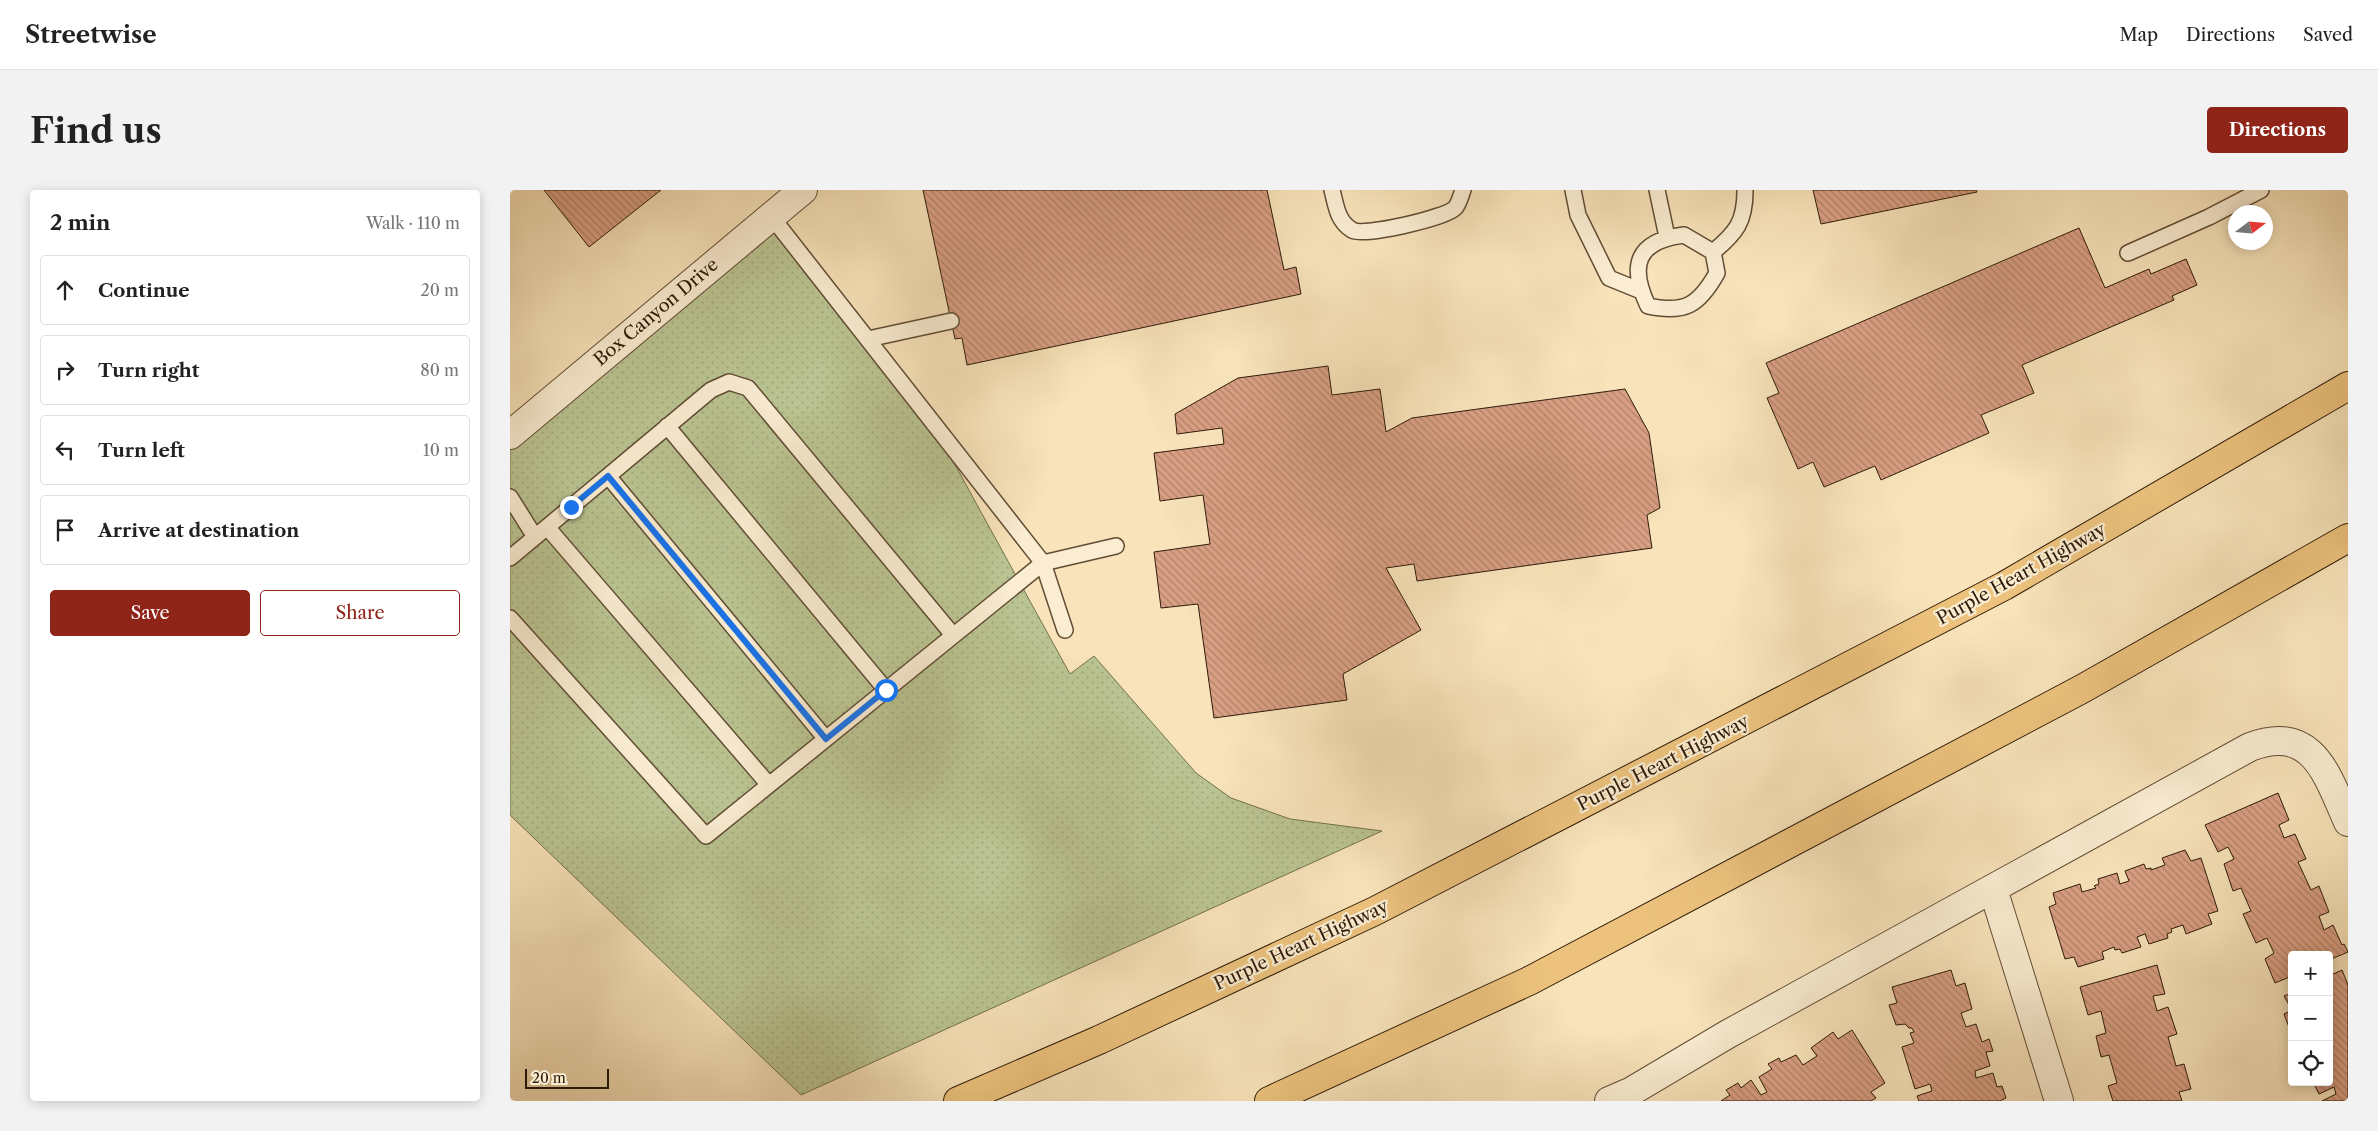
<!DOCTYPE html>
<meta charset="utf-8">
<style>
:root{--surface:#fff;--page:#f2f2f2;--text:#222;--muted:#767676;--line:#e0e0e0;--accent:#8f2418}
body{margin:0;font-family:"Libre Caslon Text",serif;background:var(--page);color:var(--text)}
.controls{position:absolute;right:15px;bottom:15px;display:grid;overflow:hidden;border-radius:5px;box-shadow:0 2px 12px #0003}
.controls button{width:45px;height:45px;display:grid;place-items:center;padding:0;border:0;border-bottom:1px solid var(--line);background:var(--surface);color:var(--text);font:25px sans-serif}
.compass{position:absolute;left:1718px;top:15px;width:45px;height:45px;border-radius:50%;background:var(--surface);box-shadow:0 2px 12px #0003;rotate:74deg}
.scale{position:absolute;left:15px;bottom:12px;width:84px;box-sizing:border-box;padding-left:5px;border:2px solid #2f1b09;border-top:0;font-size:14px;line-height:18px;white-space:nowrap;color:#2f1b09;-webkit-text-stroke:4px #faedd2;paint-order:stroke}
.stop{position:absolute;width:15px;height:15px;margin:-11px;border:4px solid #1a73e8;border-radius:50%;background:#fff}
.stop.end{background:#1a73e8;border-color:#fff;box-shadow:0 1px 5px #0008}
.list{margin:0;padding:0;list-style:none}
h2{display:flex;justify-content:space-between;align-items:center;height:65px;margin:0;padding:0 20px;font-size:21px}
h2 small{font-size:16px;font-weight:400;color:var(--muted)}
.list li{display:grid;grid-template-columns:32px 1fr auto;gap:15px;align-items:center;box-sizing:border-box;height:70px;margin:0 10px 10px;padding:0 10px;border:1px solid var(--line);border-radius:5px}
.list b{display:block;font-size:19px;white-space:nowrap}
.list em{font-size:16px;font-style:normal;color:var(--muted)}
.actions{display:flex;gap:10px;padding:15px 20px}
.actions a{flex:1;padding:11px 0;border:1px solid var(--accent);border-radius:5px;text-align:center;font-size:18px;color:var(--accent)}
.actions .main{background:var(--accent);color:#fff}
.icon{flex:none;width:28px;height:28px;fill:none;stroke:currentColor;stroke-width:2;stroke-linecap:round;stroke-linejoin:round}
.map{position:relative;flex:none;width:1838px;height:911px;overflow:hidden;border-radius:5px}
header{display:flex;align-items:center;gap:30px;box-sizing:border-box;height:70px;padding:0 25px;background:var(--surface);border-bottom:1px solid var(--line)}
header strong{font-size:24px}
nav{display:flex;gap:28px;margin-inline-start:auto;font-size:18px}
.intro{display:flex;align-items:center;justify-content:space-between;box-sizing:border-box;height:120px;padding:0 30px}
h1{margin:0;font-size:35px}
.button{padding:12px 22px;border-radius:5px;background:var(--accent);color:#fff;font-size:18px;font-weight:700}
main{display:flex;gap:30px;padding:0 30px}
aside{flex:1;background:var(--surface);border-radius:5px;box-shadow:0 2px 12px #0003}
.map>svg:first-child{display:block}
.grass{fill:url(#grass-dots);stroke:#74704e}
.building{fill:url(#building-back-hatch);stroke:#2f1b09}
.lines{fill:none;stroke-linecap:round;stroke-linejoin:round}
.lane-casing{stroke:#614d35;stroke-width:18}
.street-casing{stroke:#614d35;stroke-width:30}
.highway-casing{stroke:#2f1b09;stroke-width:30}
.lane{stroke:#faedd2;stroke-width:15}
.street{stroke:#faedd2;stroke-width:28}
.highway{stroke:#ecc27d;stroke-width:28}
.route{stroke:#1a73e8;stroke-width:6}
.labels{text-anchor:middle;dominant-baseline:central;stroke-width:4.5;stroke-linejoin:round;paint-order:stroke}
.street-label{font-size:18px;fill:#2f1b09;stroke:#faedd2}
</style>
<header>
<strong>Streetwise</strong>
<nav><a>Map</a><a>Directions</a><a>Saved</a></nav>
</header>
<div class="intro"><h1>Find us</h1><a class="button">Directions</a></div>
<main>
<aside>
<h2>2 min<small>Walk · 110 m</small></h2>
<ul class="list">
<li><svg class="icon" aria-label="ahead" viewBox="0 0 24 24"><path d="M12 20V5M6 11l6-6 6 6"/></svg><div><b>Continue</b></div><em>20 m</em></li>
<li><svg class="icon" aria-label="right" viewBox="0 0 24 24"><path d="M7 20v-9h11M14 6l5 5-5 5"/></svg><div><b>Turn right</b></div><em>80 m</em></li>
<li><svg class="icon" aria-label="left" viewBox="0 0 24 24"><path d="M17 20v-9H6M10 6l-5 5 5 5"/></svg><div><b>Turn left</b></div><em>10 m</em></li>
<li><svg class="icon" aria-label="arrive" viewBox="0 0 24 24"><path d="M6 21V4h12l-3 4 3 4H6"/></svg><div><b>Arrive at destination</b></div></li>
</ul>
<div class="actions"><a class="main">Save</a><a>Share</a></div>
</aside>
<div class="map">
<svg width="1838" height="911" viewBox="0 0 1838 911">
<defs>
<pattern id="grass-dots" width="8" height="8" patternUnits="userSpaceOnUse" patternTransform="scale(1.25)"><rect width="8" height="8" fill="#bac492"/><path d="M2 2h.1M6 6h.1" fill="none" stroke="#a0a87d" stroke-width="1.8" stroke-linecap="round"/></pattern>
<pattern id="building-back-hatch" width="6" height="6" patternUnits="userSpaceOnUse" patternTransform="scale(1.25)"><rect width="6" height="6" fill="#d99f83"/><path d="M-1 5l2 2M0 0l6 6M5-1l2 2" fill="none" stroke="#b08169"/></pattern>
</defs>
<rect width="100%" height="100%" fill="#f8e3ba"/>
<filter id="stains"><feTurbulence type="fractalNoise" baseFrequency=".004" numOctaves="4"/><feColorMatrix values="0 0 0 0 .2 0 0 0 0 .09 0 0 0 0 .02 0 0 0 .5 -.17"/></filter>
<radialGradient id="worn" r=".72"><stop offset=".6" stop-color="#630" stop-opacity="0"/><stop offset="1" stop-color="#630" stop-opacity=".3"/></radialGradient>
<path class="grass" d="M 261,26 L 438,262 L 560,484 L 584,466 L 686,583 L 721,608 L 780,629 L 872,641 L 291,905 L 0,625 L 0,245 Z"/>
<path class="building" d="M 34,0 L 151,0 L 79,57 Z
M 413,0 L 757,0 L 774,80 L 786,77 L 791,104 L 457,175 L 452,148 L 445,149 Z
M 1303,0 L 1466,0 L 1467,2 L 1311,34 Z
M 1569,38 L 1595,98 L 1639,79 L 1641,84 L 1676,69 L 1687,95 L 1662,106 L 1664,110 L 1512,175 L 1524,203 L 1471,225 L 1479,243 L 1371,290 L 1365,276 L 1314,297 L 1303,272 L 1288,279 L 1257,208 L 1269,203 L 1256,173 Z
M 818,176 L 822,205 L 870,199 L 876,242 L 902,228 L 1115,199 L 1139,243 L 1150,318 L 1137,325 L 1142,358 L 907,391 L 904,374 L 876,378 L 911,440 L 833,484 L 837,510 L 704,528 L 688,414 L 651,418 L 644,362 L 700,354 L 693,305 L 650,311 L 644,263 L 714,254 L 712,238 L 667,244 L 665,224 L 728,188 Z
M 1768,603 L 1779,630 L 1769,635 L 1774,648 L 1785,644 L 1796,669 L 1788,672 L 1801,700 L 1809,696 L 1819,722 L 1809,726 L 1814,740 L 1823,735 L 1832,755 L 1834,754 L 1838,762 L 1819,770 L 1819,765 L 1782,765 L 1782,786 L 1765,793 L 1755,769 L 1764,763 L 1757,748 L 1746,753 L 1733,724 L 1741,721 L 1731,698 L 1723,701 L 1714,674 L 1724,669 L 1718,657 L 1708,662 L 1695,635 Z
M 1675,660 L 1681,671 L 1691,668 L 1708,721 L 1698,724 L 1702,734 L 1676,744 L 1673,735 L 1661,739 L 1662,742 L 1657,744 L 1658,748 L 1639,754 L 1635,744 L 1627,747 L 1631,757 L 1612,763 L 1610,759 L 1605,760 L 1604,757 L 1592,762 L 1594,769 L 1568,777 L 1564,767 L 1555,769 L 1539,717 L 1546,714 L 1543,703 L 1570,694 L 1572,702 L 1586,698 L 1584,696 L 1589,694 L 1588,689 L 1607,683 L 1610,694 L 1619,691 L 1615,681 L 1634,674 L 1636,679 L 1641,678 L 1641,680 L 1655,675 L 1652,668 Z
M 1647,775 L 1655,804 L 1643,806 L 1647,821 L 1658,817 L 1667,844 L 1658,847 L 1666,876 L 1674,874 L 1681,899 L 1669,902 L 1672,911 L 1603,911 L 1598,896 L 1607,893 L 1599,865 L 1591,867 L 1586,846 L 1596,843 L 1591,821 L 1578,825 L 1570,797 Z
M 1441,780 L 1446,796 L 1455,793 L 1462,819 L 1451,823 L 1456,837 L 1466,834 L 1472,852 L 1479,849 L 1483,861 L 1476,862 L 1480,876 L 1465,881 L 1466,888 L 1483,883 L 1487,897 L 1492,896 L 1496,908 L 1490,911 L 1409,911 L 1407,906 L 1422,901 L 1420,894 L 1405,899 L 1392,857 L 1404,853 L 1400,843 L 1404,842 L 1402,838 L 1399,838 L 1395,834 L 1386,835 L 1379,815 L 1387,813 L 1382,797 Z
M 1832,780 L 1838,795 L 1838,911 L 1812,911 L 1826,904 L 1824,897 L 1809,904 L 1803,892 L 1819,892 L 1819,786 Z
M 1782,803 L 1782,845 L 1774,824 L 1782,820 L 1774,806 Z
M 1342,840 L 1375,893 L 1361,902 L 1366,908 L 1361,911 L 1211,911 L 1220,905 L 1216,900 L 1228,893 L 1231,898 L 1241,890 L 1251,905 L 1257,902 L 1249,887 L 1262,879 L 1258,874 L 1269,868 L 1271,872 L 1286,865 L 1293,875 L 1307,866 L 1301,858 L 1323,842 L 1328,849 Z"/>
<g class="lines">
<g class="lane-casing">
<path id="lane" d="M 822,0 C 826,15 827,31 842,40 C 854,47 935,28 945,18 C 949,14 951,5 953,0
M 1063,0 L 1068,25 L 1099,88 L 1131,101
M 1147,0 L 1157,47
M 261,26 L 533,373 L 606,356
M 1174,45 L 1203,62 L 1207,83 C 1189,115 1175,124 1138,116 C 1119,76 1126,51 1174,45 Z
M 1203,62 C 1226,43 1235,32 1235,1
M 1618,63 L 1699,27 L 1751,0
M 358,149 L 441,131
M 157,236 L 376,500
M 98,286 L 316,549
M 0,307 L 25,347
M 37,337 L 259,595
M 0,368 L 201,200 L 219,192 L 238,198 L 443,445
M 0,428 L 196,646 L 533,373 L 555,440"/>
</g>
<g class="street-casing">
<path id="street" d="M 0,245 L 293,0
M 1483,699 L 1549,911
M 1099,911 L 1122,901 L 1218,844 L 1740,557 C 1803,533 1817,585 1838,632"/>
</g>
<g class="highway-casing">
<path id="highway" d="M 448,911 L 589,850 L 865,721 L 1494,396 L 1838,196
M 759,911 L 1019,791 L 1572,499 L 1838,348"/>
</g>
<use href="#lane" class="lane"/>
<use href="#street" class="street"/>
<use href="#highway" class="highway"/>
</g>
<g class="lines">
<path class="route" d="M 61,317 L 98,286 L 316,549 L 376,500"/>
</g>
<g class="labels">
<g class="street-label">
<text transform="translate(146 122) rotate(-40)">Box Canyon Drive</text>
<text transform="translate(1511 384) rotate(-29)">Purple Heart Highway</text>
<text transform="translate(1153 573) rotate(-27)">Purple Heart Highway</text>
<text transform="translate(791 755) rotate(-25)">Purple Heart Highway</text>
</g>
</g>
<rect width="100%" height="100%" filter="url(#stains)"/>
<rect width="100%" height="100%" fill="url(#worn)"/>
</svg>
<div class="controls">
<button>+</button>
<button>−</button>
<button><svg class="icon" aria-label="locate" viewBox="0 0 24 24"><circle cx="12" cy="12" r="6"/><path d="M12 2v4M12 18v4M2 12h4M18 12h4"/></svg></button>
</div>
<svg class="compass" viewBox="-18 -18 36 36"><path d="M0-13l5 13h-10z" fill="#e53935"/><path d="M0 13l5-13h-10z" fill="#767676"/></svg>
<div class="scale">20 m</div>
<div class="stop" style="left:376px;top:500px"></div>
<div class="stop end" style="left:61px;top:317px"></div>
</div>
</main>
